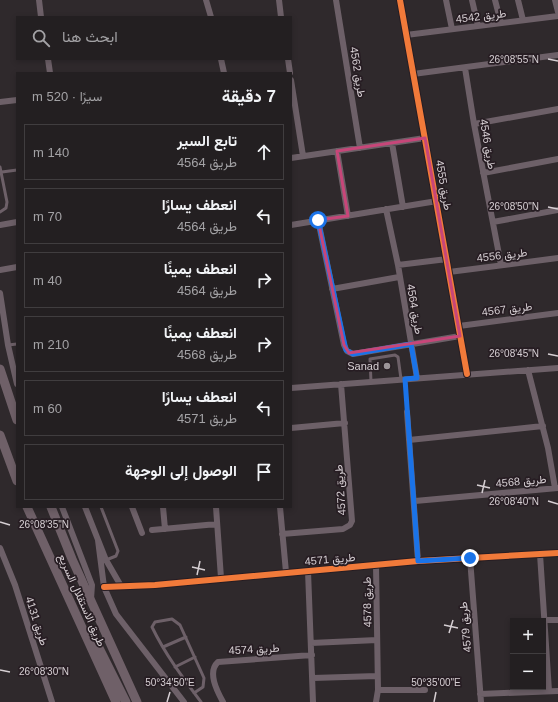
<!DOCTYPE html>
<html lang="ar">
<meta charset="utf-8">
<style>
:root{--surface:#231f21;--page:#2f2c2e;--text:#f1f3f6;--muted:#a3a2a5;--line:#403d3f}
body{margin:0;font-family:Arial,Vazirmatn,sans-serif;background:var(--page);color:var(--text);direction:rtl}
.controls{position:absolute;right:12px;bottom:12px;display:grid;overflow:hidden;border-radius:0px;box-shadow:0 2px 6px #0003}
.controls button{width:36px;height:36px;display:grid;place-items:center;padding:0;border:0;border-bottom:1px solid var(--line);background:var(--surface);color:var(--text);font:20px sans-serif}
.stop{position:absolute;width:12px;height:12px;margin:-9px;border:3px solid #1a73e8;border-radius:50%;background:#fff}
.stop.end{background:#1a73e8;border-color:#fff;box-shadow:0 1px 4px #0008}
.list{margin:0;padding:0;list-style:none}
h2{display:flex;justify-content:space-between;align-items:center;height:52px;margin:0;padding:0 16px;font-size:17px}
h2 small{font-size:13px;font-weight:400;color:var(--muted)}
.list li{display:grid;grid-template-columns:26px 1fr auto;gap:12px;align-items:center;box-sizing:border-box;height:56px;margin:0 8px 8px;padding:0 8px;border:1px solid var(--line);border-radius:0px}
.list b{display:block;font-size:15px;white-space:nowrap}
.list p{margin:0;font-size:13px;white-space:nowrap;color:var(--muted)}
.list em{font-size:13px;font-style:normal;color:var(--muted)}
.icon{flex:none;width:22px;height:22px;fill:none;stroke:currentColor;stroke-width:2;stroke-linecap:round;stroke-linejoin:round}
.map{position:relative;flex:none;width:558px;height:702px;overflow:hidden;direction:ltr}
.search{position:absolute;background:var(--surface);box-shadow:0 2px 6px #0003;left:16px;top:16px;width:276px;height:44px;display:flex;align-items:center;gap:10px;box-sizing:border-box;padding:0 14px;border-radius:0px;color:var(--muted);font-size:15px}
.panel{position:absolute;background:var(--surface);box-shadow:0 2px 6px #0003;left:16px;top:72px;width:276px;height:436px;border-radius:0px;direction:rtl}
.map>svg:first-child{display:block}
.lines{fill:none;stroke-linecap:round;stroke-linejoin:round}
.path{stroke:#6b6268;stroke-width:1;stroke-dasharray:4 2;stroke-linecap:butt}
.lane{stroke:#6d6068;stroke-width:3}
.street{stroke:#6d6068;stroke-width:6}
.primary{stroke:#6f6068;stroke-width:9}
.cycleway-casing{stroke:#271d23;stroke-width:8}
.cycleway{stroke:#f17a3a;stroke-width:6}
.route{stroke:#1a73e8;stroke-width:5}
.marked{fill:none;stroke:#c74679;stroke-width:3;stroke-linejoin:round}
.ticks{fill:none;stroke:#d6cfd3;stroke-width:1.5}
.poi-dot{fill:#9c9599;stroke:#271d23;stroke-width:1.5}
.labels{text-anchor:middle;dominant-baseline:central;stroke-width:3.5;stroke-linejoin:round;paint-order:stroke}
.street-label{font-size:11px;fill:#d6cfd3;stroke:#271d23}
.poi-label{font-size:11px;fill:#d6cfd3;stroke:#271d23;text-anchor:end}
.ticks-label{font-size:10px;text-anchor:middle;fill:#d6cfd3;stroke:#271d23;stroke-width:3.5;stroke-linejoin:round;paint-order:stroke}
</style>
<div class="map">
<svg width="558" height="702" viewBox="0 0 558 702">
<rect width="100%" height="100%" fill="#2f292c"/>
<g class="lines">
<path class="path" d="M 405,387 L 407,405"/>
<path class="lane" d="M 0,167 L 7,202 L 6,208 L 0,212
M 2,172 L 17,170
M 8,345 L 17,344
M 371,382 L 370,359 L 395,355 L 398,357 L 401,379
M 101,507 L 118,551 L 116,556 L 106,560
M 163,647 L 186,637
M 175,667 L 195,657
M 194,693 L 203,687 L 204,678 L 180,625 L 172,619 L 155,622 L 152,627 C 165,654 183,678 201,702"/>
<path class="street" d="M 39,0 L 41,17
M 206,0 L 211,17
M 279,0 L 281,17
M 336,0 L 360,148
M 400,0 L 467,374
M 446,0 L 452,29
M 472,0 L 478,26
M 495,0 L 501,23
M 518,0 L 523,20
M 555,0 L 558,12
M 406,35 L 558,16
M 48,59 L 50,73
M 221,59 L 224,73
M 288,59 L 290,73
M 465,68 L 474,124 L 501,265
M 413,74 L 558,55
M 291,80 L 303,156
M 0,102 L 17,100
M 474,124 L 558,109
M 392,143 L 403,207
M 337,151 L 348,216
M 291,158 L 425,138
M 483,173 L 558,159
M 386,209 L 398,265 L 417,378
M 318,220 L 344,345 L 347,351 L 353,354 L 460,336
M 493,222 L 558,210
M 0,225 L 17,222
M 291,225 L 437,201
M 398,265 L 447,259
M 0,270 L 17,267
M 449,272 L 558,258
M 332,289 L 399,277
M 0,293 L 8,345 L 17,384
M 459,326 L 558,313
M 528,370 L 548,448 L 555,488
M 291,388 L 558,368
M 407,412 L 418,561
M 291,428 L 345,423
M 409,440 L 543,426
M 415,501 L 558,488
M 62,507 L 92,585 L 91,599
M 85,507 L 106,560 L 121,586
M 132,507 L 142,533
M 163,507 L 165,529
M 216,507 L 221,578
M 280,507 L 286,572
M 152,530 L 217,524
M 282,534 L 343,529 L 350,525 L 352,521 L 341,384
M 98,540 L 104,587 L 116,614 L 184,702
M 0,548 L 15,585 L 52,702
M 540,554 L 549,691
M 470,558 L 481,702
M 308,571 L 313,702
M 104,587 L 155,585 L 418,561 L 558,553
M 544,620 L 558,620
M 311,643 L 377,640
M 313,678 L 377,676
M 378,690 L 425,690
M 480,694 L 558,691
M 223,702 C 217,691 207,672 218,662 L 312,655
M 376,702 L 378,690 L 376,565"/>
<path class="primary" d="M 0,369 L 17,420
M 0,435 L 17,481
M 27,507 L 116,702
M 51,507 L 72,559 L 137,702
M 87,633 L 97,644 L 126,702"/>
<g class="cycleway-casing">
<path id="cycleway" d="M 400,0 L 467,374
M 104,587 L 155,585 L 418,561 L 558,553"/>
</g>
<use href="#cycleway" class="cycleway"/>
</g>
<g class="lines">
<path class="route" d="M 318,220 L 346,350 L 353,354 L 411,344 L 417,378 L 405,379 L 418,561 L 470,558"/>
</g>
<path class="marked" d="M 425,138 L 460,336 L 349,353 L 344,345 L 318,220 L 348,216 L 337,151 Z"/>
<path class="ticks" d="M 548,59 L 558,61M 548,207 L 558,209M 548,354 L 558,356M 477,485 L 490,488M 482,493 L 485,480M 548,501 L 558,504M 0,522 L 10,525M 192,567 L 205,570M 197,575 L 200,561M 444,625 L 458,628M 449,633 L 453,620M 0,670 L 10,672M 167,702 L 170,692M 434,702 L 436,692"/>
<circle class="poi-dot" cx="387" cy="366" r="4"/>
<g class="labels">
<g class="street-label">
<text transform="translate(481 16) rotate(-7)">طريق 4542</text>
<text transform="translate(358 72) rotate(81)">طريق 4562</text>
<text transform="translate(488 144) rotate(80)">طريق 4546</text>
<text transform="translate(444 185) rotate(80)">طريق 4555</text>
<text transform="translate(502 255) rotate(-7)">طريق 4556</text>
<text transform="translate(415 309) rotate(80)">طريق 4564</text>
<text transform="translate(507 309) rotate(-7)">طريق 4567</text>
<text transform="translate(521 481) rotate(-5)">طريق 4568</text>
<text transform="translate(340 490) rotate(-94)">طريق 4572</text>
<text transform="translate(330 559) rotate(-5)">طريق 4571</text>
<text transform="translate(82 600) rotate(66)">طريق الاستقلال السريع</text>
<text transform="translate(367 602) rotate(-91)">طريق 4578</text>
<text transform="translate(37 621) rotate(72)">طريق 4131</text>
<text transform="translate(465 627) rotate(-95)">طريق 4579</text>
<text transform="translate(254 649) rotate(-3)">طريق 4574</text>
</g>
<g class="poi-label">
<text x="379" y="366">Sanad</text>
</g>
</g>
<g class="ticks-label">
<text x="514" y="63">26°08'55"N</text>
<text x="514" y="210">26°08'50"N</text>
<text x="514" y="357">26°08'45"N</text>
<text x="514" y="505">26°08'40"N</text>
<text x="44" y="528">26°08'35"N</text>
<text x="44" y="675">26°08'30"N</text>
<text x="170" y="686">50°34'50"E</text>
<text x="436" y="686">50°35'00"E</text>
</g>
</svg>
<div class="controls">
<button>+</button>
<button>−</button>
</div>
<div class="stop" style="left:318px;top:220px"></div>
<div class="stop end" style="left:470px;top:558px"></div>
<div class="search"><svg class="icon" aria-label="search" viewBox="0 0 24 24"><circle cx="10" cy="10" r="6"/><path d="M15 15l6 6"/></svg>ابحث هنا</div>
<section class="panel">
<h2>7 دقيقة<small>سيرًا · 520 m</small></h2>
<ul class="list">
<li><svg class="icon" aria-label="ahead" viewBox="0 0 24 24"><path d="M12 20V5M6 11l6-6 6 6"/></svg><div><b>تابع السير</b><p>طريق 4564</p></div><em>140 m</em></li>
<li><svg class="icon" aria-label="left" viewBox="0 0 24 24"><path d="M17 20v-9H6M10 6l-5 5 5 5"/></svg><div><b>انعطف يسارًا</b><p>طريق 4564</p></div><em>70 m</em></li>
<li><svg class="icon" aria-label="right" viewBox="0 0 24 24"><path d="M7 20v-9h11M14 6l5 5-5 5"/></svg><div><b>انعطف يمينًا</b><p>طريق 4564</p></div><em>40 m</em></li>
<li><svg class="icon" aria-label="right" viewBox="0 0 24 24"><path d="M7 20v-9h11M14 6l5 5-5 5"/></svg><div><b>انعطف يمينًا</b><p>طريق 4568</p></div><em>210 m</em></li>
<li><svg class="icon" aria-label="left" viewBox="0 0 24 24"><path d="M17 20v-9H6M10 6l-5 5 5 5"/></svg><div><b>انعطف يسارًا</b><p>طريق 4571</p></div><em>60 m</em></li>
<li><svg class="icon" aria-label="arrive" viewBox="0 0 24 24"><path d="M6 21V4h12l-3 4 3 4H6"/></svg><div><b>الوصول إلى الوجهة</b></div></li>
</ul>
</section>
</div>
